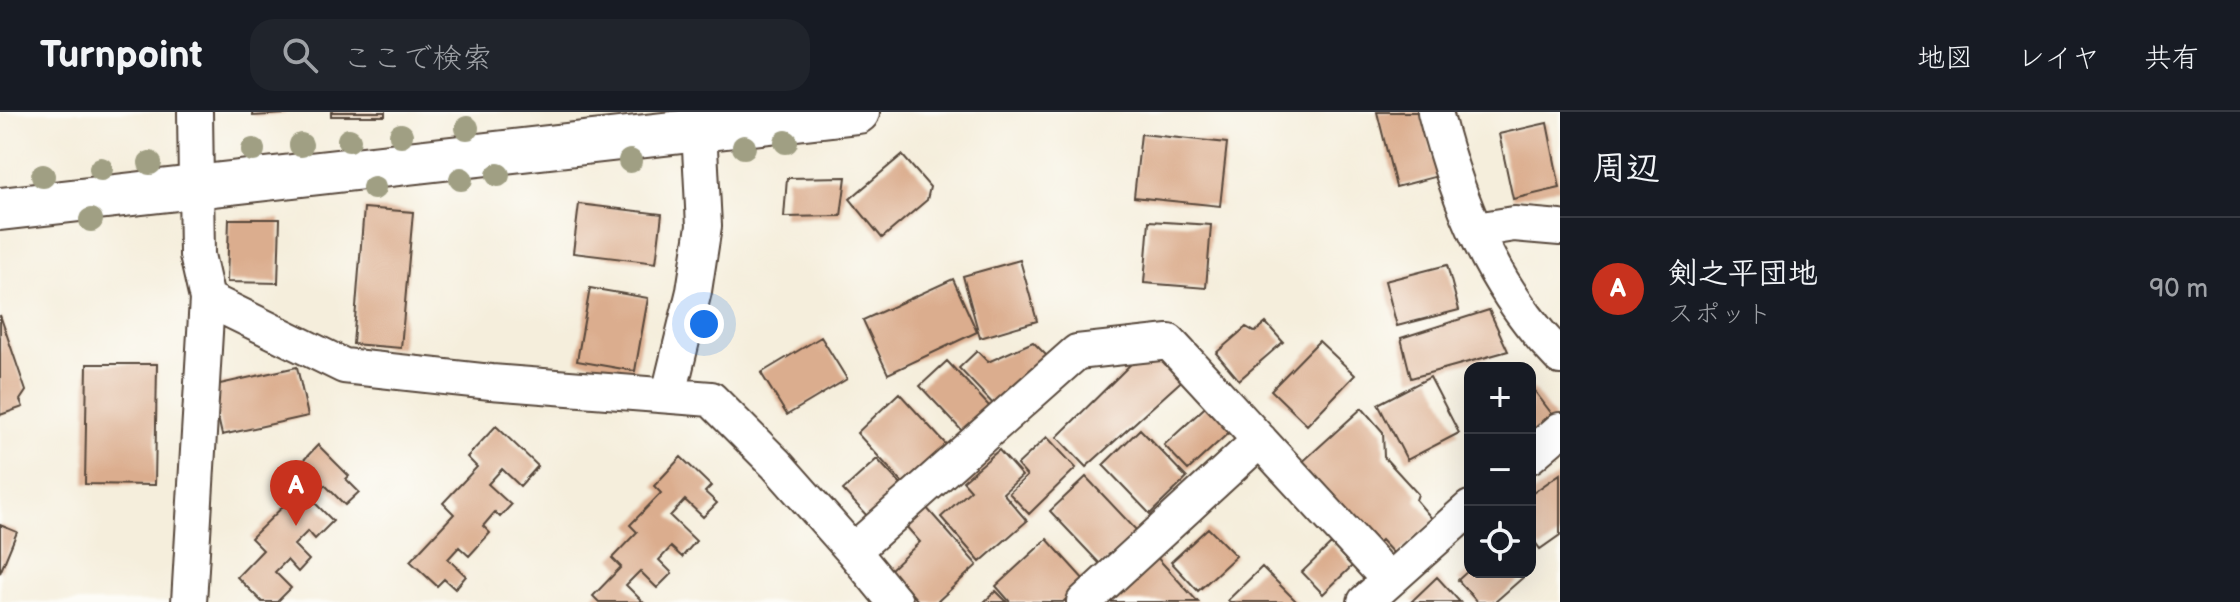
<!DOCTYPE html>
<html lang="ja">
<meta charset="utf-8">
<style>
:root{--surface:#171b24;--page:#20242c;--text:#f1f3f6;--muted:#9ea1a6;--line:#363941;--accent:#c8321e}
body{margin:0;font-family:"Balsamiq Sans","Klee One",sans-serif;background:var(--page);color:var(--text)}
.controls{position:absolute;right:24px;bottom:24px;display:grid;overflow:hidden;border-radius:16px;box-shadow:0 8px 32px #0002}
.controls button{width:72px;height:72px;display:grid;place-items:center;padding:0;border:0;border-bottom:2px solid var(--line);background:var(--surface);color:var(--text);font:40px sans-serif}
.you{position:absolute;left:704px;top:212px;width:28px;height:28px;margin:-20px;border:6px solid #fff;border-radius:50%;background:#1a73e8;box-shadow:0 0 0 12px #1a73e833}
.badge{display:grid;place-items:center;width:52px;height:52px;border-radius:50%;background:var(--accent);color:#fff;font-size:26px;font-weight:700}
.pin{position:absolute;translate:-50% -66px;filter:drop-shadow(0 2px 4px #0008)}
.pin::after{content:'';position:absolute;top:42px;width:28px;height:24px;background:inherit;clip-path:polygon(0 0,100% 0,50% 100%)}
.list{margin:0;padding:0;list-style:none}
h2{display:flex;justify-content:space-between;align-items:center;height:104px;margin:0;padding:0 32px;font-size:34px}
h2 small{font-size:26px;font-weight:400;color:var(--muted)}
.list li{display:grid;grid-template-columns:52px 1fr auto;gap:24px;align-items:center;box-sizing:border-box;height:144px;padding:0 32px;border-top:2px solid var(--line)}
.list b{display:block;font-size:30px;white-space:nowrap}
.list p{margin:0;font-size:26px;white-space:nowrap;color:var(--muted)}
.list em{font-size:26px;font-style:normal;color:var(--muted)}
.icon{flex:none;width:44px;height:44px;fill:none;stroke:currentColor;stroke-width:2;stroke-linecap:round;stroke-linejoin:round}
.map{position:relative;flex:none;width:1560px;height:490px;overflow:hidden}
header{display:flex;align-items:center;gap:48px;box-sizing:border-box;height:112px;padding:0 40px;background:var(--surface);border-bottom:2px solid var(--line)}
header strong{font-size:38px}
nav{display:flex;gap:44px;margin-inline-start:auto;font-size:28px}
.search{width:560px;height:72px;background:var(--page);display:flex;align-items:center;gap:20px;box-sizing:border-box;padding:0 28px;border-radius:24px;color:var(--muted);font-size:30px}
main{display:flex}
aside{flex:1;background:var(--surface)}
.map>svg:first-child{display:block}
.building{fill:#dbad8e}
.lines{fill:none;stroke-linecap:round;stroke-linejoin:round}
.minor-casing{stroke:#57473a;stroke-width:38}
.tertiary-casing{stroke:#57473a;stroke-width:46}
.minor{stroke:#fff;stroke-width:34}
.tertiary{stroke:#fff;stroke-width:42}
.tree{fill:#a09f83}
</style>
<header>
<strong>Turnpoint</strong>
<div class="search"><svg class="icon" aria-label="search" viewBox="0 0 24 24"><circle cx="10" cy="10" r="6"/><path d="M15 15l6 6"/></svg>ここで検索</div>
<nav><a>地図</a><a>レイヤ</a><a>共有</a></nav>
</header>
<main>
<div class="map">
<svg width="1560" height="490" viewBox="0 0 1560 490">
<rect width="100%" height="100%" fill="#fdfcf7"/>
<filter id="ink" filterUnits="userSpaceOnUse"><feTurbulence type="fractalNoise" baseFrequency=".0125" numOctaves="2"/><feDisplacementMap in="SourceGraphic" scale="16" xChannelSelector="R" yChannelSelector="G"/><feConvolveMatrix kernelMatrix="1 2 1 2 8 2 1 2 1" color-interpolation-filters="sRGB"/></filter>
<filter id="wash" filterUnits="userSpaceOnUse"><feTurbulence type="fractalNoise" baseFrequency=".006" numOctaves="4" result="noise"/><feDisplacementMap in="SourceGraphic" scale="32" xChannelSelector="R" yChannelSelector="G"/><feGaussianBlur stdDeviation="1.8" result="paint"/><feColorMatrix in="noise" values="0 0 0 0 0 0 0 0 0 0 0 0 0 0 0 0 0 1.4 0 .05"/><feComposite in="paint" operator="in"/></filter>
<g filter="url(#wash)">
<rect width="100%" height="100%" fill="#f5eedc"/>
<g id="blocks">
<path class="building" d="M 253,0 L 285,0 L 285,2 L 253,4 Z
M 331,0 L 385,0 L 385,4 L 331,4 Z
M 1377,0 L 1422,0 L 1438,64 L 1396,75 Z
M 1547,11 L 1560,76 L 1513,87 L 1499,22 Z
M 1141,22 L 1227,31 L 1220,94 L 1134,85 Z
M 902,43 L 930,75 L 927,88 L 882,126 L 850,87 Z
M 846,65 L 841,104 L 784,105 L 787,66 Z
M 579,92 L 662,102 L 656,151 L 573,141 Z
M 364,96 L 413,100 L 401,236 L 353,232 Z
M 229,107 L 280,107 L 278,171 L 227,170 Z
M 1149,109 L 1211,113 L 1206,176 L 1144,171 Z
M 1020,148 L 1037,209 L 980,226 L 963,164 Z
M 1447,153 L 1459,198 L 1397,214 L 1385,169 Z
M 953,167 L 977,220 L 888,262 L 863,208 Z
M 590,176 L 648,186 L 635,259 L 577,249 Z
M 1489,198 L 1508,239 L 1411,266 L 1401,226 Z
M 0,203 L 26,279 L 20,288 L 23,295 L 0,303 Z
M 1266,211 L 1283,230 L 1239,268 L 1216,241 L 1246,215 L 1255,220 Z
M 821,225 L 847,267 L 787,303 L 761,261 Z
M 1319,229 L 1355,263 L 1307,313 L 1271,278 Z
M 1033,230 L 1048,245 L 996,295 L 959,256 L 977,239 L 988,250 Z
M 1164,238 L 1188,263 L 1086,355 L 1057,325 L 1136,247 Z
M 947,249 L 991,296 L 964,321 L 920,274 Z
M 87,252 L 157,252 L 155,373 L 85,372 Z
M 297,255 L 308,304 L 222,323 L 211,274 Z
M 1430,265 L 1459,321 L 1407,348 L 1378,292 Z
M 1530,273 L 1555,306 L 1530,326 Z
M 899,281 L 953,340 L 911,380 L 857,321 Z
M 1213,288 L 1237,313 L 1188,358 L 1164,333 Z
M 1362,296 L 1383,320 L 1384,345 L 1418,382 L 1416,388 L 1434,409 L 1396,444 L 1381,428 L 1371,437 L 1298,354 Z
M 496,314 L 538,354 L 520,374 L 502,357 L 488,372 L 511,393 L 500,405 L 495,400 L 483,414 L 490,421 L 469,444 L 459,435 L 448,447 L 466,464 L 455,477 L 444,467 L 437,474 L 410,449 L 454,402 L 443,391 L 477,355 L 467,345 Z
M 1140,317 L 1187,366 L 1150,402 L 1103,353 Z
M 1047,325 L 1076,356 L 1029,402 L 1009,381 L 1027,364 L 1017,353 Z
M 318,333 L 349,364 L 346,367 L 359,380 L 345,393 L 325,373 L 311,387 L 333,409 L 315,427 L 308,419 L 294,433 L 309,448 L 298,460 L 287,448 L 275,460 L 291,476 L 277,490 L 262,490 L 237,465 L 263,438 L 251,426 L 309,369 L 296,356 Z
M 999,338 L 1022,364 L 1003,381 L 1027,409 L 980,450 L 941,405 L 971,378 L 963,369 Z
M 681,345 L 711,374 L 705,380 L 717,391 L 703,405 L 685,388 L 670,404 L 696,429 L 682,445 L 671,435 L 659,448 L 672,461 L 657,476 L 640,459 L 626,473 L 643,490 L 599,490 L 593,484 L 621,455 L 612,446 L 637,420 L 630,413 L 661,381 L 654,374 Z
M 877,347 L 903,375 L 869,406 L 843,378 Z
M 1560,362 L 1560,423 L 1540,437 L 1530,423 L 1530,383 Z
M 1086,365 L 1138,420 L 1102,454 L 1050,399 Z
M 925,394 L 977,453 L 937,490 L 919,490 L 890,458 L 920,430 L 905,413 Z
M 0,413 L 17,420 L 0,461 Z
M 1208,416 L 1236,444 L 1198,479 L 1171,450 Z
M 1047,427 L 1085,469 L 1063,490 L 1010,490 L 996,474 Z
M 1331,432 L 1352,454 L 1323,482 L 1302,460 Z
M 1153,441 L 1198,490 L 1107,490 Z
M 1262,455 L 1297,490 L 1230,490 L 1228,488 Z
M 1470,457 L 1470,460 L 1527,462 L 1495,490 L 1477,490 L 1458,468 Z
M 1437,465 L 1460,490 L 1411,490 Z
M 996,479 L 1007,490 L 984,490 Z"/>
</g>
</g>
<g filter="url(#ink)">
<use href="#blocks" fill-opacity="0" stroke="#57473a" stroke-width="2"/>
<g class="lines">
<g class="minor-casing">
<path id="minor" d="M 1435,0 C 1459,93 1492,175 1560,245
M 1476,118 L 1514,112 L 1560,116
M 207,187 L 344,254 L 491,270 L 711,287 L 776,352 L 853,439
M 669,282 L 694,179 L 704,114 L 699,17
M 1530,344 L 1560,318
M 189,490 L 207,187 L 197,143 L 195,0
M 895,490 L 853,439 L 1077,240 L 1169,230 L 1389,468
M 1084,490 L 1260,328
M 1365,490 L 1470,396"/>
</g>
<g class="tertiary-casing">
<path id="tertiary" d="M 0,97 L 858,0"/>
</g>
<use href="#minor" class="minor"/>
<use href="#tertiary" class="tertiary"/>
</g>
<g class="tree">
<circle cx="467" cy="16" r="12"/>
<circle cx="401" cy="23" r="12"/>
<circle cx="349" cy="28" r="12"/>
<circle cx="786" cy="30" r="12"/>
<circle cx="301" cy="33" r="12"/>
<circle cx="744" cy="35" r="12"/>
<circle cx="253" cy="38" r="12"/>
<circle cx="630" cy="49" r="12"/>
<circle cx="150" cy="51" r="12"/>
<circle cx="101" cy="57" r="12"/>
<circle cx="498" cy="63" r="12"/>
<circle cx="43" cy="64" r="12"/>
<circle cx="461" cy="67" r="12"/>
<circle cx="374" cy="76" r="12"/>
<circle cx="91" cy="108" r="12"/>
</g>
</g>
</svg>
<div class="controls">
<button>+</button>
<button>−</button>
<button><svg class="icon" aria-label="locate" viewBox="0 0 24 24"><circle cx="12" cy="12" r="6"/><path d="M12 2v4M12 18v4M2 12h4M18 12h4"/></svg></button>
</div>
<div class="you"></div>
<div class="pin badge" style="left:296px;top:414px">A</div>
</div>
<aside>
<h2>周辺<small></small></h2>
<ul class="list">
<li><span class="badge">A</span><div><b>剣之平団地</b><p>スポット</p></div><em>90 m</em></li>
</ul>
</aside>
</main>
